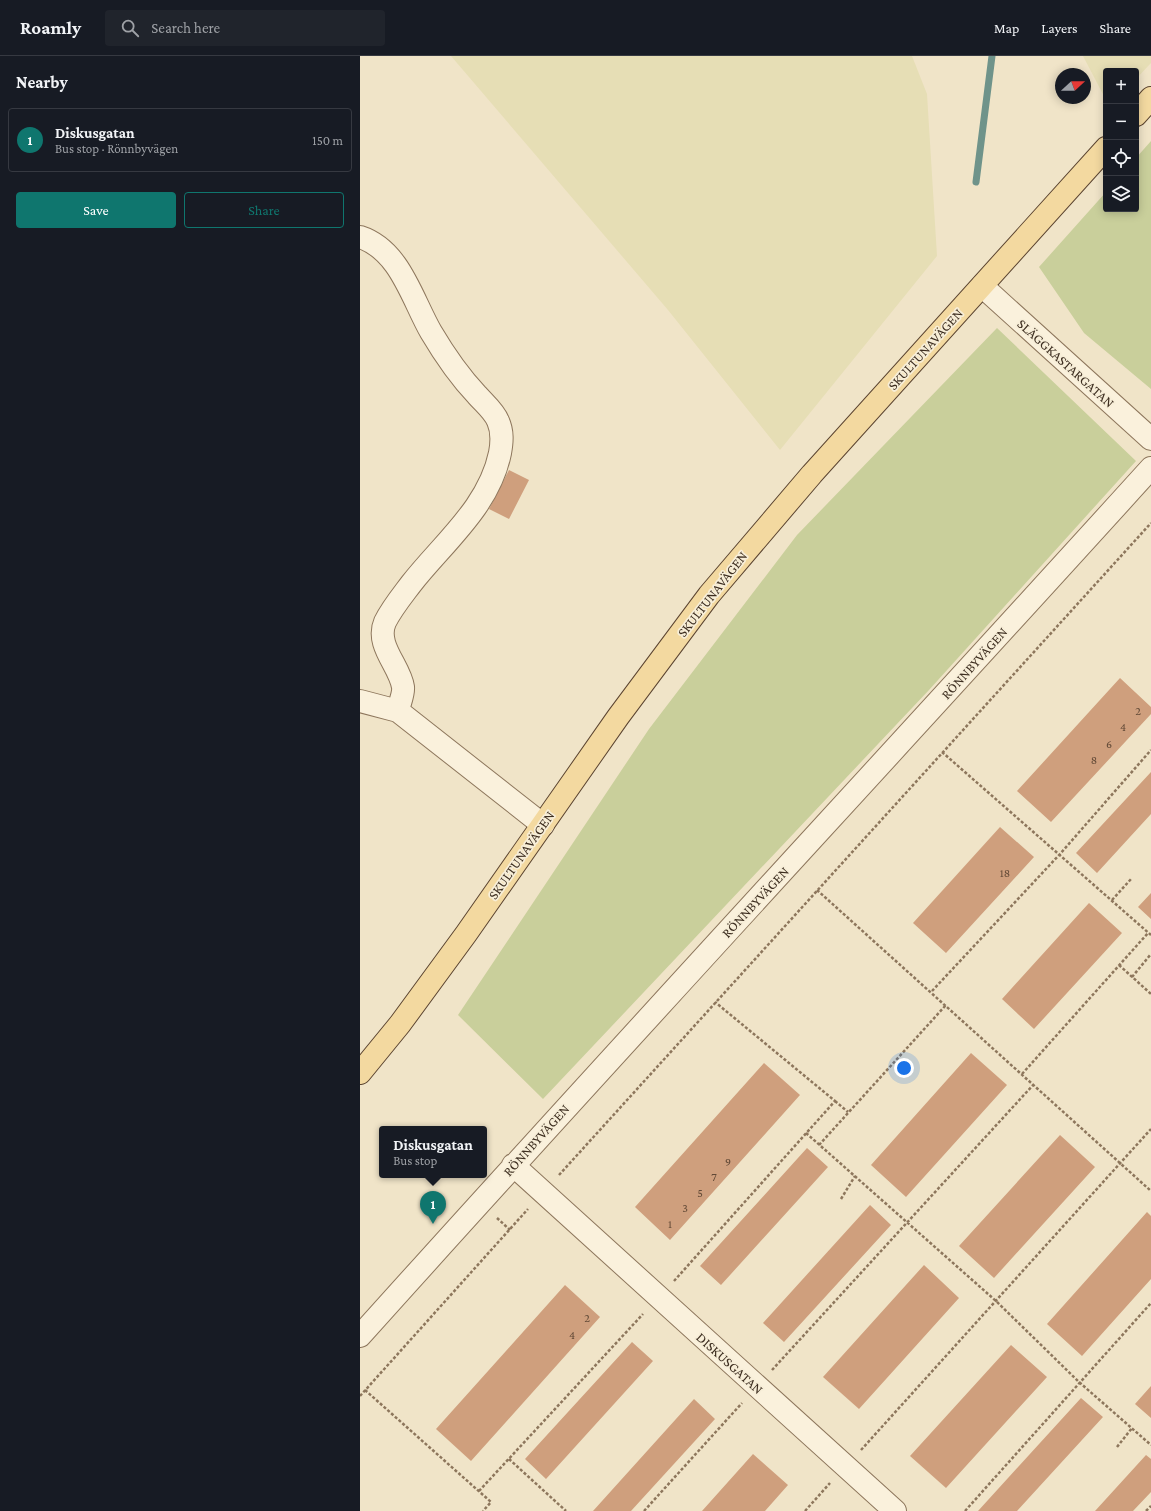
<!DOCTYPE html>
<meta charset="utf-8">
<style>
:root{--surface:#171b24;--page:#20242c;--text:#f1f3f6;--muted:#9ea1a6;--line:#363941;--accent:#0f766e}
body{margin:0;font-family:"Crimson Pro",serif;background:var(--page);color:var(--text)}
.controls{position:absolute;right:12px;top:12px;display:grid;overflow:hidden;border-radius:4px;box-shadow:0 2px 10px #0003}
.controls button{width:36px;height:36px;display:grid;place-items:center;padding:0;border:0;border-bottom:1px solid var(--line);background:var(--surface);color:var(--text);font:20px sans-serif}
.compass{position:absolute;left:695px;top:12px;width:36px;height:36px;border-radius:50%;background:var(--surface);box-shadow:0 2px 10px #0003;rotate:69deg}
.you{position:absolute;left:544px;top:1012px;width:14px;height:14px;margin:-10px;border:3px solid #fff;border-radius:50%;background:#1a73e8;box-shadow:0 0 0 6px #1a73e833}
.badge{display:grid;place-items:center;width:26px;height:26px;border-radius:50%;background:var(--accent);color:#fff;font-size:13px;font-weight:700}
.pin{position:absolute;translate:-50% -33px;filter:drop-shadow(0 1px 2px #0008)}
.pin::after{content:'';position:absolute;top:21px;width:14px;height:12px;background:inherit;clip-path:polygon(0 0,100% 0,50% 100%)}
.popup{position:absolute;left:19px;top:1070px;width:108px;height:52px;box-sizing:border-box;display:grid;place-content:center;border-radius:4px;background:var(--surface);filter:drop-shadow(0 1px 3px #0005);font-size:13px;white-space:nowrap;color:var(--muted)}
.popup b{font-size:15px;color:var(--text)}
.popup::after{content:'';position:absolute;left:50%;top:100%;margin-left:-8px;border:8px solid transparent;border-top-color:var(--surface)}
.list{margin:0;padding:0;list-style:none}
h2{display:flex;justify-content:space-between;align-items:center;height:52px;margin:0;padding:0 16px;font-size:17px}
h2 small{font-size:13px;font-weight:400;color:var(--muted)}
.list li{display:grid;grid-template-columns:26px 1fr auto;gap:12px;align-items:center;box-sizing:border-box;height:64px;margin:0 8px 8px;padding:0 8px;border:1px solid var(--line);border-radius:4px}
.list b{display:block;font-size:15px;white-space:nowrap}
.list p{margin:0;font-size:13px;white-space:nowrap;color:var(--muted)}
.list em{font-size:13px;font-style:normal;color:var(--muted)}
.actions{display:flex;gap:8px;padding:12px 16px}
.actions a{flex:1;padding:9px 0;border:1px solid var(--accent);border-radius:4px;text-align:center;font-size:14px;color:var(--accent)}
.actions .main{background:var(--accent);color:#fff}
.icon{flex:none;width:22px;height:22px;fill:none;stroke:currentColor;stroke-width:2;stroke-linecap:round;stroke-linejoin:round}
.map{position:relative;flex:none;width:791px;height:1455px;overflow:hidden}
header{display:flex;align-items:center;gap:24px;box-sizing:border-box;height:56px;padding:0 20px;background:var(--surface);border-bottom:1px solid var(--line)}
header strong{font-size:19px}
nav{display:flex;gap:22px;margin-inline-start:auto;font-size:14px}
.search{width:280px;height:36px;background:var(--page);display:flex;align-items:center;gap:10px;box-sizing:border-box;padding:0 14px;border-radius:4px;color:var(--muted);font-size:15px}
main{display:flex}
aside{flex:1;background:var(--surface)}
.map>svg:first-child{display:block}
.farmland{fill:#e6deb5}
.green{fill:#c9cf9b}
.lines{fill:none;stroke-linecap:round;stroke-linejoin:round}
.stream{stroke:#6f938a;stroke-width:7}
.building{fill:#cf9f7d}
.minor-casing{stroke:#8d765c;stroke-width:24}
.major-casing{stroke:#5b4430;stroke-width:24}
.path{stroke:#8d765c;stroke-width:2.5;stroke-dasharray:3 2;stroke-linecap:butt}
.minor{stroke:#faf1dc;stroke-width:22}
.major{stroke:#f3d9a0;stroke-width:22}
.labels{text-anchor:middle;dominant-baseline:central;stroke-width:3.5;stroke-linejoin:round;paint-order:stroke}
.number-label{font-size:12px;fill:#624a37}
.street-label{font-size:14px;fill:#3d2e20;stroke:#f7eed8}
</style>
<header>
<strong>Roamly</strong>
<div class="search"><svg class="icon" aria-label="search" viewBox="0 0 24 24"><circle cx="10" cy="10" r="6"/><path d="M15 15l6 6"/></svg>Search here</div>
<nav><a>Map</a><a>Layers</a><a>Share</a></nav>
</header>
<main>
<aside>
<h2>Nearby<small></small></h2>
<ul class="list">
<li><span class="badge">1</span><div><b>Diskusgatan</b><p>Bus stop · Rönnbyvägen</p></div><em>150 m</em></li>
</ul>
<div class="actions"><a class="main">Save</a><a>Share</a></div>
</aside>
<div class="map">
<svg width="791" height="1455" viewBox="0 0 791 1455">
<rect width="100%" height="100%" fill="#f0e4c8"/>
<path class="farmland" d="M 91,0 L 552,0 L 567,38 L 577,200 L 420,394 L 308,254 Z
M 723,0 L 791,0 L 791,7 L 776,23 L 776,15 L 746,15 L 746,44 Z"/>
<path class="green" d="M 791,85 L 791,333 L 724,277 L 679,211 L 746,136 L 746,153 L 776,153 L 776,102 Z
M 637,272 L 776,405 L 569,634 L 183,1043 L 98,959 L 289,673 L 437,479 Z"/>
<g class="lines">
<path class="stream" d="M 616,126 L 632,0"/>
</g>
<path class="building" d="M 149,414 L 169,424 L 149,463 L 129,453 Z
M 760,622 L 791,651 L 791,658 L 691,766 L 657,735 Z
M 791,716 L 791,758 L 737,817 L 716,797 Z
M 640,771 L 674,801 L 586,897 L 553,867 Z
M 791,837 L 791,863 L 778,851 Z
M 729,847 L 762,877 L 674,973 L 642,943 Z
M 611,997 L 647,1029 L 546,1141 L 511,1109 Z
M 404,1007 L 440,1039 L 310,1184 L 275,1151 Z
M 700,1079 L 735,1111 L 634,1222 L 599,1190 Z
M 447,1092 L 468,1111 L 361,1229 L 340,1210 Z
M 510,1149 L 531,1169 L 424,1286 L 403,1267 Z
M 787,1156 L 791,1160 L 791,1223 L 722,1300 L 687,1268 Z
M 564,1209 L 599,1242 L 499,1353 L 463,1321 Z
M 205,1229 L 240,1261 L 111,1405 L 76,1373 Z
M 272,1286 L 293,1305 L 186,1423 L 165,1403 Z
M 651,1289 L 687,1321 L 586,1432 L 550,1400 Z
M 791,1330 L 791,1362 L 775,1348 Z
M 721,1342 L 743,1361 L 657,1455 L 618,1455 Z
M 334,1343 L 355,1363 L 271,1455 L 233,1455 Z
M 393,1398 L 428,1429 L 405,1455 L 342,1455 Z
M 786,1399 L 791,1403 L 791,1436 L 773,1455 L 735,1455 Z"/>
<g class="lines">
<g class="minor-casing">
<path id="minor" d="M 0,181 C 40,194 52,243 71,276 C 84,298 99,320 117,339 C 124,347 134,355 138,365 C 143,376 142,386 140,397 C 129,451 83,487 51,528 C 42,540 32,552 25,566 C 15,589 40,610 43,631 C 44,638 39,648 38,655
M 622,230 L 791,383
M 0,645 L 38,655 L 183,769
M 153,1109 L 535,1455
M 0,1280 C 262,988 528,702 791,412"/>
</g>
<g class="major-casing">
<path id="major" d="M 776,59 L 791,42
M 0,1017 L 40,968 L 106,878 L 258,661 L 349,539 L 452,418 L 746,92"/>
</g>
<path class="path" d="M 582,696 L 791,879
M 457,834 L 791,1135
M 752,844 L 772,822
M 759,909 L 791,938
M 772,921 L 791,898
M 572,935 L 700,798 L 791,694
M 662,1018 L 788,877
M 475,1045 L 488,1056
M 446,1077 L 636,1245 L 719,1326 L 791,1389
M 459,1089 L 586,949
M 199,1119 L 791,467
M 481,1143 L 495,1120
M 137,1162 L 150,1174
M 314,1225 L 475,1045 L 355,946
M 412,1314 L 674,1028
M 5,1334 L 131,1446 L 123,1455
M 0,1340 L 168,1153
M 757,1391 L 772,1372
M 501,1394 L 791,1073
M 149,1403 L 206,1455
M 119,1435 L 283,1258
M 284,1455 L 382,1347
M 445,1455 L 470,1427
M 605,1455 L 791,1247
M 786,1455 L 791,1450"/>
<use href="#minor" class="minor"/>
<use href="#major" class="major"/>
</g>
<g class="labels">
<g class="number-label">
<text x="778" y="655">2</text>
<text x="763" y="671">4</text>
<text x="749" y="688">6</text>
<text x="734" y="704">8</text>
<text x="645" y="817">18</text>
<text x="368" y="1106">9</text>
<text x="354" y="1121">7</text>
<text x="340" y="1137">5</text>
<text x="325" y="1152">3</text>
<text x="310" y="1168">1</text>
<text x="227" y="1262">2</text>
<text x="212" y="1279">4</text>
</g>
<g class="street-label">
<text transform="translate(565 293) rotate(-48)">SKULTUNAVÄGEN</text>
<text transform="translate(706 307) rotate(42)">SLÄGGKASTARGATAN</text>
<text transform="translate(352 538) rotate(-52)">SKULTUNAVÄGEN</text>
<text transform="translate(614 607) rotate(-48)">RÖNNBYVÄGEN</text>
<text transform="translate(161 799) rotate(-55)">SKULTUNAVÄGEN</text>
<text transform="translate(395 846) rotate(-47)">RÖNNBYVÄGEN</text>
<text transform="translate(176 1084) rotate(-48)">RÖNNBYVÄGEN</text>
<text transform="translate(370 1307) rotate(42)">DISKUSGATAN</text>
</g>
</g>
</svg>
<div class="controls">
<button>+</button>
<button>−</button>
<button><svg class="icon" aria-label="locate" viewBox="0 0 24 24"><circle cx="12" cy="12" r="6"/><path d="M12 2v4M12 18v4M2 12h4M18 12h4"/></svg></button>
<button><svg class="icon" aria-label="layers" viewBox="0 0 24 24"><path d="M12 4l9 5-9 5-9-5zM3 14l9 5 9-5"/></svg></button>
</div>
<svg class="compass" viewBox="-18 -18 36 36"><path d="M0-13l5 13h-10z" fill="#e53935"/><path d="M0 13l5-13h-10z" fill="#9ea1a6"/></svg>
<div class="you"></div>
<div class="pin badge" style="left:73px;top:1168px">1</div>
<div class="popup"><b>Diskusgatan</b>Bus stop</div>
</div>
</main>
